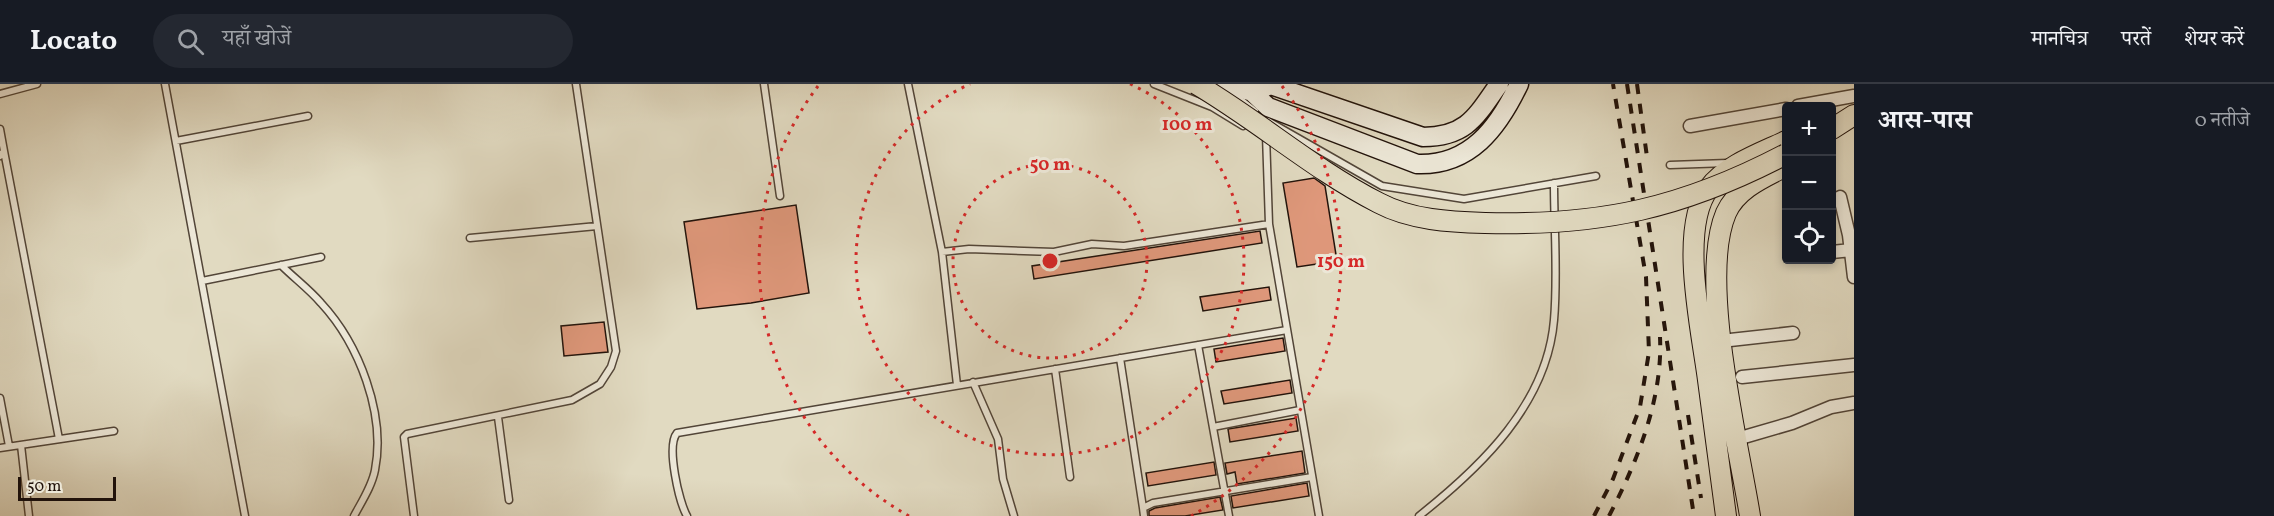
<!DOCTYPE html>
<html lang="hi">
<meta charset="utf-8">
<style>
:root{--surface:#171b24;--page:#242831;--text:#f1f3f6;--muted:#9ea1a6;--line:#363941}
body{margin:0;font-family:Vollkorn,"Noto Serif Devanagari",serif;background:var(--page);color:var(--text)}
.controls{position:absolute;right:18px;top:18px;display:grid;overflow:hidden;border-radius:6px;box-shadow:0 3px 9px #0003}
.controls button{width:54px;height:54px;display:grid;place-items:center;padding:0;border:0;border-bottom:2px solid var(--line);background:var(--surface);color:var(--text);font:30px sans-serif}
.scale{position:absolute;left:18px;bottom:15px;width:98px;box-sizing:border-box;padding-left:6px;border:3px solid #22130b;border-top:0;font-size:16px;line-height:21px;white-space:nowrap;color:#22130b;-webkit-text-stroke:4px #ece7d7;paint-order:stroke}
.list{margin:0;padding:0;list-style:none}
h2{display:flex;justify-content:space-between;align-items:center;height:78px;margin:0;padding:0 24px;font-size:26px}
h2 small{font-size:20px;font-weight:400;color:var(--muted)}
.icon{flex:none;width:33px;height:33px;fill:none;stroke:currentColor;stroke-width:2;stroke-linecap:round;stroke-linejoin:round}
.map{position:relative;flex:none;width:1854px;height:432px;overflow:hidden}
header{display:flex;align-items:center;gap:36px;box-sizing:border-box;height:84px;padding:0 30px;background:var(--surface);border-bottom:2px solid var(--line)}
header strong{font-size:28px}
nav{display:flex;gap:33px;margin-inline-start:auto;font-size:21px}
.search{width:420px;height:54px;background:var(--page);display:flex;align-items:center;gap:15px;box-sizing:border-box;padding:0 21px;border-radius:33px;color:var(--muted);font-size:22px}
main{display:flex}
aside{flex:1;background:var(--surface)}
.map>svg:first-child{display:block}
.building{fill:#df987b;stroke:#22130b;stroke-width:1.5}
.lines{fill:none;stroke-linecap:round;stroke-linejoin:round}
.lane-casing{stroke:#524538;stroke-width:9}
.street-casing{stroke:#524538;stroke-width:15}
.secondary-casing{stroke:#22130b;stroke-width:21}
.primary-casing{stroke:#22130b;stroke-width:22}
.lane{stroke:#ece7d7;stroke-width:6}
.street{stroke:#ece7d7;stroke-width:12}
.secondary{stroke:#ece7d7;stroke-width:18}
.primary{stroke:#e1dac1;stroke-width:20}
.rail{stroke:#22130b;stroke-width:4;stroke-dasharray:10 10;stroke-linecap:butt}
.primary-bridge-casing{stroke:#22130b;stroke-width:22;stroke-linecap:butt}
.primary-bridge{stroke:#e1dac1;stroke-width:20}
.ring{fill:none;stroke:#d62828;stroke-width:3;stroke-dasharray:3 6}
.centre{fill:#d62828;stroke:#ece7d7;stroke-width:3}
.ring-label{font-size:18px;text-anchor:middle;font-weight:bold;fill:#d62828;stroke:#ece7d7;stroke-width:6;stroke-linejoin:round;paint-order:stroke}
</style>
<header>
<strong>Locato</strong>
<div class="search"><svg class="icon" aria-label="search" viewBox="0 0 24 24"><circle cx="10" cy="10" r="6"/><path d="M15 15l6 6"/></svg>यहाँ खोजें</div>
<nav><a>मानचित्र</a><a>परतें</a><a>शेयर करें</a></nav>
</header>
<main>
<div class="map">
<svg width="1854" height="432" viewBox="0 0 1854 432">
<rect width="100%" height="100%" fill="#e1dac1"/>
<filter id="stains"><feTurbulence type="fractalNoise" baseFrequency=".00333" numOctaves="4"/><feColorMatrix values="0 0 0 0 .2 0 0 0 0 .09 0 0 0 0 .02 0 0 0 .5 -.17"/></filter>
<radialGradient id="worn" r=".72"><stop offset=".6" stop-color="#630" stop-opacity="0"/><stop offset="1" stop-color="#630" stop-opacity=".3"/></radialGradient>
<path class="building" d="M 1314,94 L 1325,102 L 1337,177 L 1297,183 L 1283,99 Z
M 796,121 L 809,209 L 751,219 L 697,225 L 684,138 Z
M 1260,147 L 1262,159 L 1034,195 L 1032,182 Z
M 1269,203 L 1271,216 L 1203,227 L 1200,213 Z
M 604,238 L 608,268 L 564,272 L 561,242 Z
M 1283,254 L 1285,267 L 1216,278 L 1214,265 Z
M 1290,296 L 1292,309 L 1224,320 L 1221,307 Z
M 1296,334 L 1298,347 L 1230,358 L 1228,345 Z
M 1302,367 L 1305,389 L 1237,400 L 1235,388 L 1227,390 L 1225,379 Z
M 1214,378 L 1216,391 L 1148,402 L 1146,389 Z
M 1307,399 L 1309,412 L 1233,424 L 1231,412 Z
M 1220,413 L 1223,426 L 1185,432 L 1149,432 L 1149,427 L 1155,424 Z"/>
<g class="lines">
<g class="lane-casing">
<path id="lane" d="M 165,0 L 245,432
M 764,0 L 780,112
M 908,0 L 942,168 L 957,301
M 1154,0 L 1212,23 L 1243,42
M 1231,8 L 1255,27
M 0,10 L 37,0
M 1268,37 L 1382,102 L 1464,115 L 1596,92
M 0,45 L 4,67 L 0,72
M 1266,51 L 1269,140 L 1319,432
M 176,57 L 308,32
M 4,67 L 59,355
M 1670,81 L 1728,79
M 470,154 L 597,142
M 942,168 L 969,165 L 1054,168 L 1092,160 L 1124,162 L 1269,140
M 281,181 C 294,194 309,205 321,219 C 359,260 386,330 375,386 C 372,402 362,417 354,432
M 202,197 L 321,173
M 1198,261 L 1229,432
M 1120,274 L 1143,424
M 1055,285 L 1070,393
M 973,298 L 998,355 L 1003,395 L 1014,432
M 0,314 L 9,362
M 498,333 L 509,416
M 1213,343 L 1300,326
M 21,361 L 29,432
M 0,364 L 114,347
M 414,432 L 404,353 L 407,350 L 572,316 L 600,300 L 611,283 L 616,267 L 576,0
M 687,432 C 679,418 666,362 677,349 L 1287,246
M 1144,432 L 1143,424 L 1153,419 L 1312,393
M 1419,432 C 1481,383 1547,320 1554,236 C 1558,191 1554,144 1554,99"/>
</g>
<g class="street-casing">
<path id="street" d="M 1798,22 L 1854,12
M 1690,42 L 1786,25
M 1840,113 L 1849,151 L 1854,193
M 1832,168 L 1851,166
M 1721,257 L 1793,249
M 1742,293 L 1854,281
M 1737,355 L 1792,339 L 1831,323 L 1854,319"/>
</g>
<g class="secondary-casing">
<path id="secondary" d="M 1226,0 L 1252,8 L 1268,23 L 1417,80 C 1470,82 1498,44 1519,0
M 1252,8 L 1271,1 L 1423,53 C 1466,53 1476,33 1499,0"/>
</g>
<g class="primary-casing">
<path id="primary" d="M 1832,45 L 1854,31
M 1726,432 C 1720,387 1714,341 1708,296 C 1702,248 1678,144 1709,104 C 1726,81 1761,69 1786,57
M 1750,432 C 1738,357 1698,195 1726,129 C 1737,104 1765,93 1786,82"/>
</g>
<use href="#lane" class="lane"/>
<use href="#street" class="street"/>
<use href="#secondary" class="secondary"/>
<use href="#primary" class="primary"/>
<path class="rail" d="M 1627,0 L 1694,432
M 1637,0 L 1647,73
M 1688,331 L 1701,414
M 1594,432 L 1613,395 L 1640,323 L 1649,268 L 1646,193 L 1613,0
M 1609,432 C 1637,378 1663,315 1660,253"/>
<g class="primary-bridge-casing">
<path id="primary-bridge" d="M 1196,0 C 1259,37 1314,86 1379,119 C 1411,136 1450,138 1485,139 C 1601,142 1683,124 1786,70"/>
</g>
<use href="#primary-bridge" class="primary-bridge"/>
</g>
<g class="ring">
<circle cx="1050" cy="177" r="97"/>
<path d="M1130 0A194 194 0 1 1 970 0"/>
<path d="M909 432A291 291 0 0 1 818 2M1282 2A291 291 0 0 1 1191 432"/>
</g>
<circle cx="1050" cy="177" r="9" class="centre"/>
<g class="ring-label">
<text x="1187" y="46">100 m</text>
<text x="1050" y="86">50 m</text>
<text x="1341" y="183">150 m</text>
</g>
<rect width="100%" height="100%" filter="url(#stains)"/>
<rect width="100%" height="100%" fill="url(#worn)"/>
</svg>
<div class="controls">
<button>+</button>
<button>−</button>
<button><svg class="icon" aria-label="locate" viewBox="0 0 24 24"><circle cx="12" cy="12" r="6"/><path d="M12 2v4M12 18v4M2 12h4M18 12h4"/></svg></button>
</div>
<div class="scale">50 m</div>
</div>
<aside>
<h2>आस-पास<small>0 नतीजे</small></h2>
<ul class="list">
</ul>
</aside>
</main>
